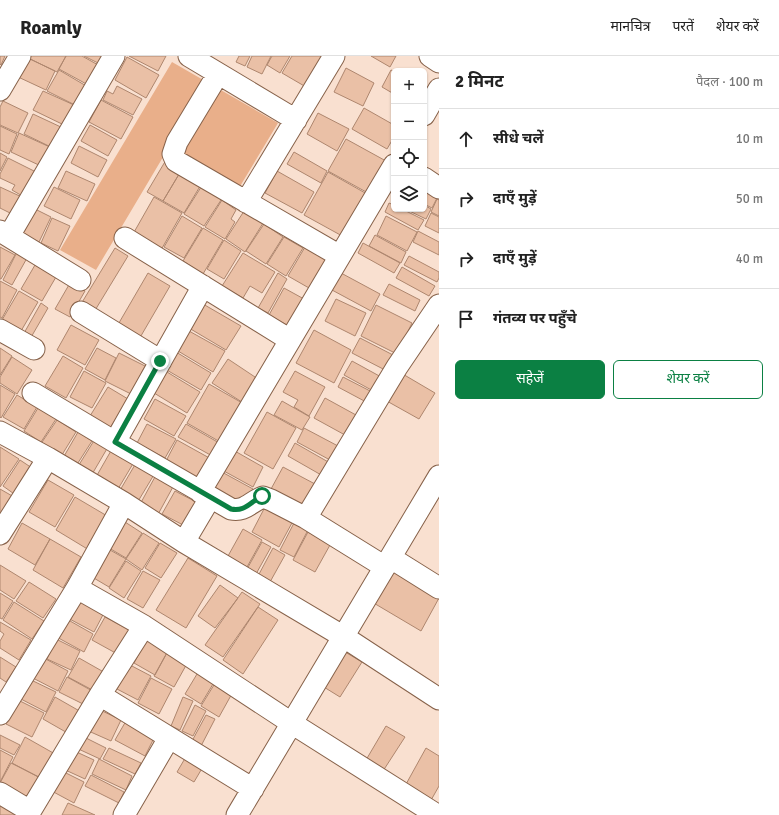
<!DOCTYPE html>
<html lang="hi">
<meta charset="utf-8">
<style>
:root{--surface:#fff;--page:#f6f6f6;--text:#222;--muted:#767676;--line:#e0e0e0;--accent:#0b8043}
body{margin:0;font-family:Signika,"Noto Sans Devanagari",sans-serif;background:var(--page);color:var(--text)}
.controls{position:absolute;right:12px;top:12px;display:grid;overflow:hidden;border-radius:6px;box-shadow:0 1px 3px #0004}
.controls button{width:36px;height:36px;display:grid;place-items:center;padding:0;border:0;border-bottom:1px solid var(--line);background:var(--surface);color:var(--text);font:20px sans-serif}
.stop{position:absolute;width:12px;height:12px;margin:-9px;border:3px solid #0b8043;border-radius:50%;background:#fff}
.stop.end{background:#0b8043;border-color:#fff;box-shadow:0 1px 4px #0008}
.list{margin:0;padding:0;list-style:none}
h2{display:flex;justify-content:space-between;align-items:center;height:52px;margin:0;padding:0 16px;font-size:17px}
h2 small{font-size:13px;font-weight:400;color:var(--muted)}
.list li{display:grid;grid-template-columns:26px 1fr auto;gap:12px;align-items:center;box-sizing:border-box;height:60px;padding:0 16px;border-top:1px solid var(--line)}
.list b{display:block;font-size:15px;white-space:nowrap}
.list em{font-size:13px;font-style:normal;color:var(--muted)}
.actions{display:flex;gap:8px;padding:12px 16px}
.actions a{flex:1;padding:9px 0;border:1px solid var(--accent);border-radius:6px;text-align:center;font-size:14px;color:var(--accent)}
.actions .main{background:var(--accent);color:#fff}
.icon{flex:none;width:22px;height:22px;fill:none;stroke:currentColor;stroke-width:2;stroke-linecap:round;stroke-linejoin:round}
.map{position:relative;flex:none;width:439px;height:759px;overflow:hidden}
header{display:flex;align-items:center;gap:24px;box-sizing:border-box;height:56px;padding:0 20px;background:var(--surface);border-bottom:1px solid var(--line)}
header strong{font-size:19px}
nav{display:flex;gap:22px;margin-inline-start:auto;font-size:14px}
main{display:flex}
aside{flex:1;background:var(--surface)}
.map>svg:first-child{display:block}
.green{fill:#e9af8a}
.building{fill:#eac0a6;stroke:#ae866e}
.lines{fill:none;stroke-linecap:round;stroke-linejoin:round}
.minor-casing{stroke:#87624a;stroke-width:23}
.minor{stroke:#fff;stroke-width:21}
.route{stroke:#0b8043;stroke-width:5}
</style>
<header>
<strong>Roamly</strong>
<nav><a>मानचित्र</a><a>परतें</a><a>शेयर करें</a></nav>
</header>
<main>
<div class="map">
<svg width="439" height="759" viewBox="0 0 439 759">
<rect width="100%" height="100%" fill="#f9e0d0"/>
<path class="green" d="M 172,6 L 278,67 L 239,132 L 169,91 L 96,214 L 60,194 Z"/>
<path class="building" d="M 0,0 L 5,0 L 1,9 L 0,8 Z
M 29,0 L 66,0 L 57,16 L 28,2 Z
M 66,0 L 82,0 L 100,10 L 90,30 L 59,13 Z
M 84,0 L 106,0 L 102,9 Z
M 129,0 L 166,0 L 158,15 Z
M 239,0 L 250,0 L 245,10 L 236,6 Z
M 252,0 L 271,0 L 262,18 L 247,11 Z
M 272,0 L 290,0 L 280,17 L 267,9 Z
M 292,0 L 324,0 L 306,31 L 282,17 Z
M 371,0 L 396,0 L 390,11 Z
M 26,1 L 55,15 L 46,34 L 16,20 Z
M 127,1 L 159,19 L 146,42 L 115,24 Z
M 346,12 L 374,27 L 363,50 L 334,36 Z
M 59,14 L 88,31 L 77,50 L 47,35 Z
M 391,14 L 394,15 L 394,38 L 382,31 Z
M 117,30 L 142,43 L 133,59 L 103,44 L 107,35 L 113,38 Z
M 43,35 L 74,49 L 64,69 L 33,54 Z
M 101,44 L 133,61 L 121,83 L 89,66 Z
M 3,45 L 28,57 L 18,77 L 0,69 L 0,51 Z
M 364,52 L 394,69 L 394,81 L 387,93 L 352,73 Z
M 318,57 L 349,73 L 337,95 L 307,78 Z
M 33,58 L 63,72 L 53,92 L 24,78 Z
M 90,69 L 117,84 L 108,100 L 81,85 Z
M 0,70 L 17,78 L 9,98 L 0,94 Z
M 19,77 L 52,92 L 43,111 L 11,96 Z
M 346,83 L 386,105 L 368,137 L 328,115 Z
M 79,90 L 107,104 L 98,121 L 71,107 Z
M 294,96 L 327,115 L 321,127 L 287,108 Z
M 0,97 L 7,101 L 0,115 Z
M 8,102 L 36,116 L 24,141 L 12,134 L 15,129 L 0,122 L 0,118 Z
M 166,104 L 182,113 L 163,145 L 147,136 Z
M 66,115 L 95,128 L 87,145 L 58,132 Z
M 181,115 L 202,127 L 184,157 L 163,145 Z
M 277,115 L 314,136 L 302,157 L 265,137 Z
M 328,116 L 367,138 L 344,181 L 304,159 Z
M 203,128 L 223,141 L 204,170 L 184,158 Z
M 424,130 L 439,138 L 432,152 L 424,148 Z
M 0,131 L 24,142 L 16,160 L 0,152 Z
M 54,131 L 80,144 L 71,163 L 44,150 Z
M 154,141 L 182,157 L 161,194 L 133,178 Z
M 437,143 L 439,144 L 439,160 L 431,156 Z
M 222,144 L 236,154 L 231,163 L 235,166 L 225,183 L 205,171 Z
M 389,147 L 394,149 L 394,153 L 402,153 L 424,164 L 418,174 L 385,156 Z
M 424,149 L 431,153 L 426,163 L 405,153 L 424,153 Z
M 246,152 L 265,164 L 245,196 L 226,183 Z
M 35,153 L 51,161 L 39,186 L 23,178 Z
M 431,157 L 439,161 L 439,177 L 425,170 Z
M 182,160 L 202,172 L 184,202 L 164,191 Z
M 386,160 L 417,176 L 407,195 L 377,179 Z
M 52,162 L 70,170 L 58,195 L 41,187 Z
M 264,168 L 283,181 L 266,208 L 246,195 Z
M 203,172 L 223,184 L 203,218 L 183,205 Z
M 418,175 L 439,186 L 439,199 L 413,186 Z
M 375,179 L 406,196 L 401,207 L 369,190 Z
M 284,181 L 303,192 L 286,220 L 267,208 Z
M 224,184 L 241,195 L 224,223 L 207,213 Z
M 363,187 L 400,207 L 394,217 L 358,197 Z
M 0,191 L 15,199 L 1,223 L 0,223 Z
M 305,191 L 326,204 L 309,232 L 288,220 Z
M 115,192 L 128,200 L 94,256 L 81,248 Z
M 17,196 L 27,202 L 12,229 L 3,224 Z
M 243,197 L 275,216 L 262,237 L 250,230 L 243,242 L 222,230 Z
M 409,200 L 439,216 L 439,222 L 437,226 L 404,209 Z
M 35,209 L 56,221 L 42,245 L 21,233 Z
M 402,211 L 435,230 L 429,240 L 396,222 Z
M 148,217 L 170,230 L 138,285 L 116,272 Z
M 278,217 L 287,223 L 268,257 L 258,252 Z
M 341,217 L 380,238 L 371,255 L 332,234 Z
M 0,225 L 17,234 L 2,262 L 0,261 Z
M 70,227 L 85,235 L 70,261 L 55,253 Z
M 389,228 L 420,244 L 415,255 L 383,239 Z
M 284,232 L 304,243 L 289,270 L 269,259 Z
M 19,235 L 38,246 L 21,275 L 2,264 Z
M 336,243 L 366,257 L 355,280 L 325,265 Z
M 41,247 L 48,252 L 30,283 L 23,279 Z
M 203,248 L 241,270 L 226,294 L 189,272 Z
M 376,249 L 412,267 L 397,298 L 361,280 Z
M 71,269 L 99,284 L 85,309 L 57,294 Z
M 314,274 L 351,294 L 334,327 L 296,307 Z
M 189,275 L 225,295 L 213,316 L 178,295 Z
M 360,282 L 395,300 L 387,315 L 352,297 Z
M 0,292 L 12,300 L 0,319 Z
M 97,292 L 116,302 L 105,324 L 85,313 Z
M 176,296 L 211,317 L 201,334 L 165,313 Z
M 119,297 L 145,310 L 131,338 L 105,325 Z
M 63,300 L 83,312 L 66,342 L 45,330 Z
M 12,301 L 32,314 L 17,338 L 0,327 L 0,321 Z
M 228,303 L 261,325 L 245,348 L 212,327 Z
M 352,305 L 383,322 L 375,336 L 344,319 Z
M 84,315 L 106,327 L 92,352 L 70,341 Z
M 295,315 L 325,331 L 309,360 L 294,351 L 298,344 L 283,336 Z
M 167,316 L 200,336 L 187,357 L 154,337 Z
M 401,317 L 435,337 L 419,363 L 385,344 Z
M 343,321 L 374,337 L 368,347 L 338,331 Z
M 209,328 L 244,348 L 222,387 L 187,367 Z
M 0,329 L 15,338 L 1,362 L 0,361 Z
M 108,331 L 128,343 L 110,372 L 90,360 Z
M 17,339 L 37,351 L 24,373 L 3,361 Z
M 325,342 L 356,359 L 345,379 L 314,362 Z
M 155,343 L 186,360 L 174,380 L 144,363 Z
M 282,345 L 310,361 L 302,374 L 274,359 Z
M 38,352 L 56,363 L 41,386 L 24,375 Z
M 267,356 L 296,372 L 273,413 L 244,397 Z
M 57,364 L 76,376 L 60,402 L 40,389 Z
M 147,368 L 176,383 L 165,402 L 137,387 Z
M 186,368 L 221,388 L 214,401 L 178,381 Z
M 304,372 L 338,390 L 330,404 L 297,386 Z
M 78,376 L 92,385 L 76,410 L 63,402 Z
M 95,383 L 108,391 L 91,420 L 77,412 Z
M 177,384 L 213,404 L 201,425 L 166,405 Z
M 295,387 L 330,407 L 323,420 L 288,400 Z
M 0,391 L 19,403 L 0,431 Z
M 112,393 L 134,406 L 118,433 L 96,421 Z
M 233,394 L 263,411 L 253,431 L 222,414 Z
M 20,404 L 35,414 L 17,440 L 3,430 Z
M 136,407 L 155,417 L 137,447 L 119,436 Z
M 283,411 L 315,428 L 303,450 L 271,433 Z
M 220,415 L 253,433 L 243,450 L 210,432 Z
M 156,419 L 174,429 L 156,462 L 138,452 Z
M 48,424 L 74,439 L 55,471 L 29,456 Z
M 0,433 L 14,441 L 0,463 Z
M 175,435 L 198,447 L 185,470 L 162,458 Z
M 75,441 L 114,464 L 94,497 L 56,474 Z
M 265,451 L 293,465 L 279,491 L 252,476 Z
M 125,466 L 142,477 L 126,502 L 109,492 Z
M 22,467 L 50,483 L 35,509 L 8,493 Z
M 294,467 L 308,474 L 294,501 L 280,494 Z
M 243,473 L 262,484 L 247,511 L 228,500 Z
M 308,476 L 330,489 L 315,516 L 293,504 Z
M 143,477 L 159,487 L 142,514 L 126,503 Z
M 50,483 L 81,501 L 63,532 L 33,514 Z
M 262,486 L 271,491 L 256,518 L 247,513 Z
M 160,487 L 177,497 L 161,522 L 145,512 Z
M 103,490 L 126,503 L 109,531 L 87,518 Z
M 273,492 L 285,499 L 270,526 L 258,520 Z
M 188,502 L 217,520 L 186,572 L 156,554 Z
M 126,505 L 141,515 L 124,542 L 109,532 Z
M 0,509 L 26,525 L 14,543 L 0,534 Z
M 392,513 L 439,542 L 421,575 L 372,546 Z
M 143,515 L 160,524 L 143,552 L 127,543 Z
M 29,526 L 56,543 L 43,562 L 16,545 Z
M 220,529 L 238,542 L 215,572 L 198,560 Z
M 242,536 L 260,548 L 223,601 L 205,589 Z
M 0,537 L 13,545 L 2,563 L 0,562 Z
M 77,537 L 106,553 L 94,576 L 64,560 Z
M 14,546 L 44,565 L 32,583 L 3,564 Z
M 258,551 L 278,564 L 243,618 L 223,604 Z
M 63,561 L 93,578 L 84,596 L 53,579 Z
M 105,561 L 134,577 L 121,600 L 92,584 Z
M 0,566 L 31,584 L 19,604 L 0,592 L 0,585 L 4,578 L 0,575 Z
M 148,581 L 169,593 L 155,619 L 134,607 Z
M 56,583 L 80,595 L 71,614 L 47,603 Z
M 169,593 L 189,604 L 174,631 L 154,620 Z
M 340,593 L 362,606 L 340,641 L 319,628 Z
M 0,601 L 16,611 L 6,626 L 0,622 Z
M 42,601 L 68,615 L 58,635 L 31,621 Z
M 79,602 L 109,619 L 98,637 L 68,621 Z
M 130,609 L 151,620 L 138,644 L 117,633 Z
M 200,613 L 216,623 L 201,648 L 185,638 Z
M 67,621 L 96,637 L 89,651 L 59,636 Z
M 151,622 L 172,633 L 159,658 L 138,647 Z
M 29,623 L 56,636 L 46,656 L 19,642 Z
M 217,624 L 234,634 L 219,661 L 201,650 Z
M 55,641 L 83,657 L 71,679 L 43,663 Z
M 183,641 L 193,645 L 180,674 L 171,670 Z
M 18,644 L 44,657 L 32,681 L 6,668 Z
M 195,649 L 206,655 L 193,680 L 182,675 Z
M 94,651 L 121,664 L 111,685 L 84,673 Z
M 206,659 L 215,663 L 201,690 L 192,685 Z
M 126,665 L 155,680 L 145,700 L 115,684 Z
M 386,670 L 405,681 L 383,715 L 366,704 Z
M 78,678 L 106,692 L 100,703 L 72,690 Z
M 0,679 L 20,689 L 14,699 L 0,692 Z
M 25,681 L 55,698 L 42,723 L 12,707 Z
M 109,692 L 141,707 L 135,718 L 103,703 Z
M 426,692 L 439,700 L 439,730 L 430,746 L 405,730 Z
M 70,693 L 94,704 L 85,723 L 61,712 Z
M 0,694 L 13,701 L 0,726 Z
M 187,699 L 204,709 L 194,726 L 177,716 Z
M 99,703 L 132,720 L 126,734 L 92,718 Z
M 11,707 L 43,723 L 31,746 L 0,727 Z
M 58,713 L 84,726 L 74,747 L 48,733 Z
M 91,719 L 124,736 L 119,747 L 85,730 Z
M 68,747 L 95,759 L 62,759 Z
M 0,748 L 18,759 L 0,759 Z"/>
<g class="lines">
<g class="minor-casing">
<path id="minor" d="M 189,0 L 296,64
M 430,0 L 439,6
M 218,18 L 177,86 L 173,98 L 176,105 L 340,200
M 0,34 L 20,0
M 424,59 L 439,33
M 424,122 L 439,132
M 246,146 L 334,0
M 0,175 L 80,224
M 9,180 L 114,0
M 125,182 L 290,284
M 81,256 L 161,305
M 0,274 L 34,293
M 33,337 L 115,386 L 231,453 C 245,456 250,446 263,441 L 271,444 L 306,462
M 0,376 L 48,402 L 124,447 L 184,486 L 344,581 L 439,643
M 115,386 L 203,230
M 200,436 L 394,109
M 0,478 L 48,402
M 184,486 L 210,442
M 391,502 L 439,532
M 385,511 L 306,462 L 397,311 L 439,249
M 77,532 L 144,570 L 293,668 L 437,759
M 100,639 L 253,733
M 0,658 L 77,532 L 124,447
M 0,737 L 30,755
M 28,759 L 100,639 L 144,570
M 124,759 L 169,682
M 237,759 L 439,420"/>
</g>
<use href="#minor" class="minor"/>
</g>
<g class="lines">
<path class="route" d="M 160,305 L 115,386 L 231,453 C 245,456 250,446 262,440"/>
</g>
</svg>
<div class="controls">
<button>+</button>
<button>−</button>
<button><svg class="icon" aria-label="locate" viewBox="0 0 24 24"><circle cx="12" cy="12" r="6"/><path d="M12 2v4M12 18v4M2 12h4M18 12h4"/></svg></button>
<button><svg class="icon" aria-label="layers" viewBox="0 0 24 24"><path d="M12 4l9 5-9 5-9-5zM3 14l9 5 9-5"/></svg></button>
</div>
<div class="stop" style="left:262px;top:440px"></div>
<div class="stop end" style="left:160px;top:305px"></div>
</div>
<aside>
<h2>2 मिनट<small>पैदल · 100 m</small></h2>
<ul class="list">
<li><svg class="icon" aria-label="ahead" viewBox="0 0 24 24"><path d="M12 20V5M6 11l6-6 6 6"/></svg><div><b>सीधे चलें</b></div><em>10 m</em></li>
<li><svg class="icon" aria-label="right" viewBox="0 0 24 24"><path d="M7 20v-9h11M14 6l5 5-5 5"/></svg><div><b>दाएँ मुड़ें</b></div><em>50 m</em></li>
<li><svg class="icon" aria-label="right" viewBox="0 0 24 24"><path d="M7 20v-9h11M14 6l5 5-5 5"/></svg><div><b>दाएँ मुड़ें</b></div><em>40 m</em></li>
<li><svg class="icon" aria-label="arrive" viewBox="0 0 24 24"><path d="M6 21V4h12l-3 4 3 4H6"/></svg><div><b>गंतव्य पर पहुँचे</b></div></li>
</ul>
<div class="actions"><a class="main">सहेजें</a><a>शेयर करें</a></div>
</aside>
</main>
